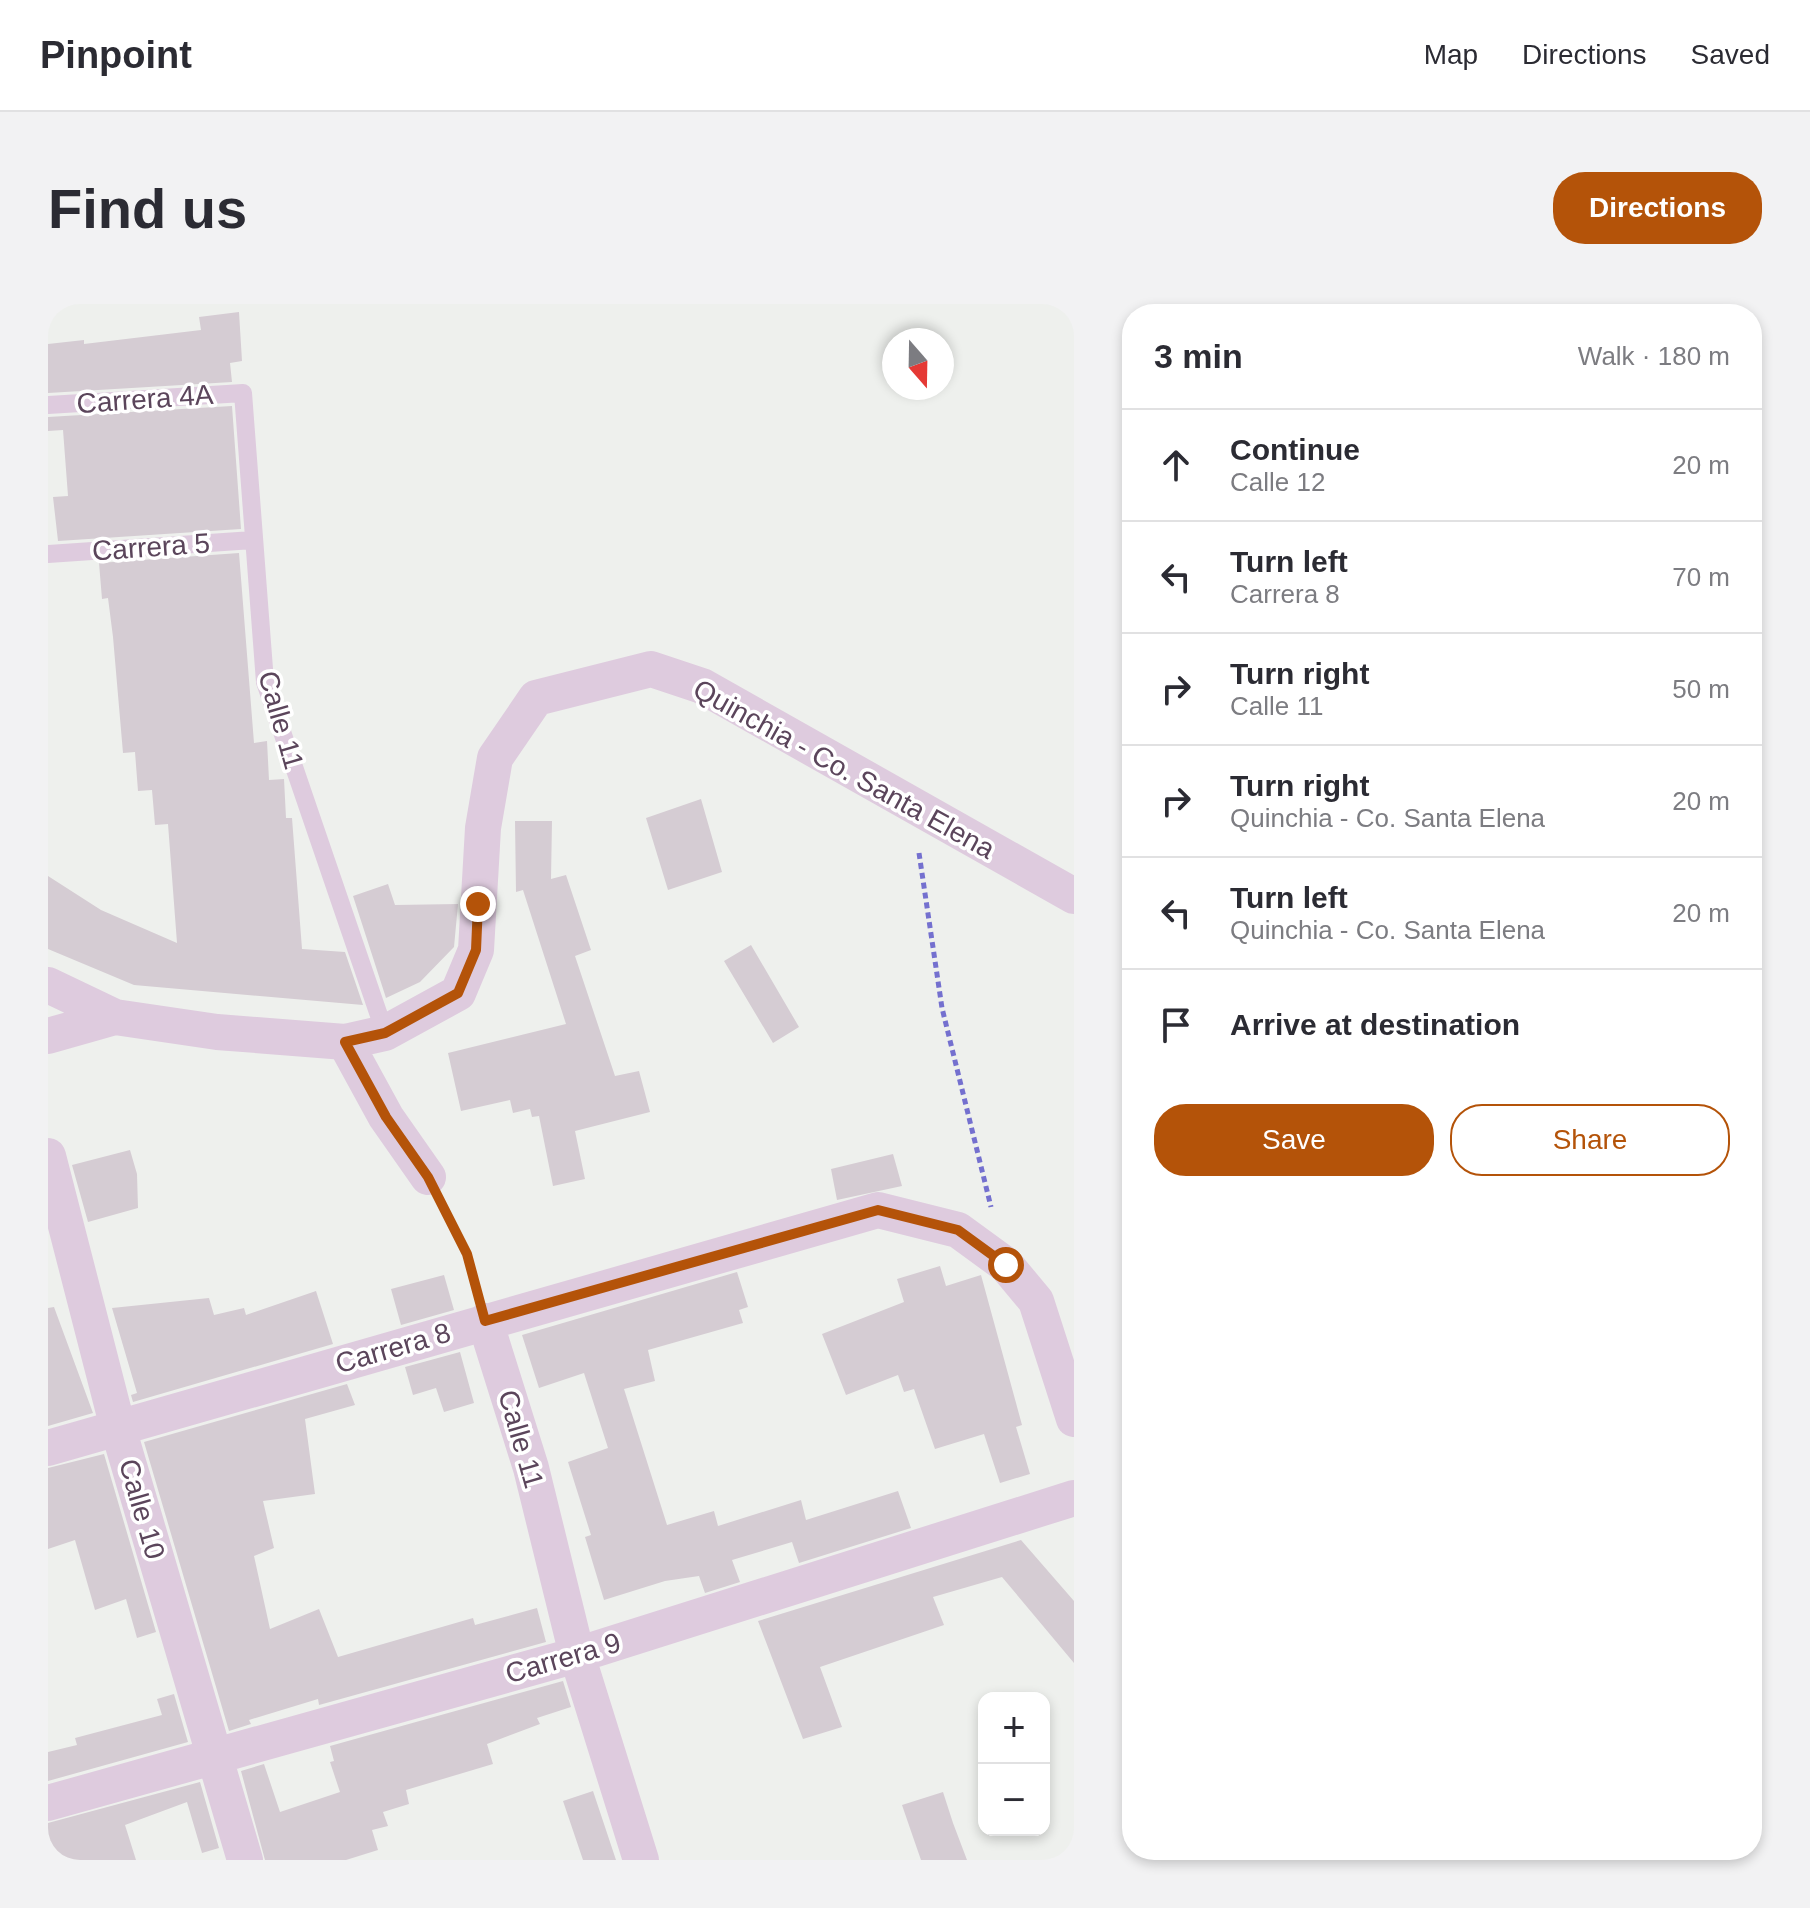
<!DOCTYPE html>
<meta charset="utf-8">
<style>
:root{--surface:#fff;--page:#f2f2f3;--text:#2b2b33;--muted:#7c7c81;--line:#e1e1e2;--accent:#b45309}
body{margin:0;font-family:Helvetica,sans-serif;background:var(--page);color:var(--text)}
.controls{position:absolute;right:24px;bottom:24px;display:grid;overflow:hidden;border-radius:16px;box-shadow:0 4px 12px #0003}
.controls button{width:72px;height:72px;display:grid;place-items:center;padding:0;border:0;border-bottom:2px solid var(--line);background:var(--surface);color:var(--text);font:40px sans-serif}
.compass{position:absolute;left:834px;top:24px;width:72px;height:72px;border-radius:50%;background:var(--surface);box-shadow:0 4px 12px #0003;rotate:160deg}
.stop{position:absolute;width:24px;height:24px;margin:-18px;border:6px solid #b45309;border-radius:50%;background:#fff}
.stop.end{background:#b45309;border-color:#fff;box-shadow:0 2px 8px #0008}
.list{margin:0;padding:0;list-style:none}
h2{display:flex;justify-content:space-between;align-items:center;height:104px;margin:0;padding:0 32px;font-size:34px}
h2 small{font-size:26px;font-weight:400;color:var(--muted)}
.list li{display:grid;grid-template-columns:52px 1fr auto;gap:24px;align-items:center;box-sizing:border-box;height:112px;padding:0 32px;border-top:2px solid var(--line)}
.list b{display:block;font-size:30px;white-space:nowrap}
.list p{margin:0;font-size:26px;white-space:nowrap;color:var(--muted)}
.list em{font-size:26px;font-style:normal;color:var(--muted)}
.actions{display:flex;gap:16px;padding:24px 32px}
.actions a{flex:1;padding:18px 0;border:2px solid var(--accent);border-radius:32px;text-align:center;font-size:28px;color:var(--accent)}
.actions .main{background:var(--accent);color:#fff}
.icon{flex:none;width:44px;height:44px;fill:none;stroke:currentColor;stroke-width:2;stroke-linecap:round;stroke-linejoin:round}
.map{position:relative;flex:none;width:1026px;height:1556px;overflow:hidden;border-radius:32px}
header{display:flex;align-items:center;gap:48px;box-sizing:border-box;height:112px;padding:0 40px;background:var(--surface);border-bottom:2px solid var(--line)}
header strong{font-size:38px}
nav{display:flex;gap:44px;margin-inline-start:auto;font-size:28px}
.intro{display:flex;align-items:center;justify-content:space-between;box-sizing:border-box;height:192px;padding:0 48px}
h1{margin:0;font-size:56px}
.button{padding:20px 36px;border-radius:32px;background:var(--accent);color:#fff;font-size:28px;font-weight:700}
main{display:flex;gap:48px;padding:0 48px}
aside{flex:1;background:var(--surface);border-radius:32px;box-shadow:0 4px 12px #0003}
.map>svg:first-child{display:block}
.building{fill:#d5ccd3}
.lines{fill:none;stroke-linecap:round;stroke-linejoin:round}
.path{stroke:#7470cf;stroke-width:5;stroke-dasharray:6 4;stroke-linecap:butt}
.lane{stroke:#decbde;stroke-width:18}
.street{stroke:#decbde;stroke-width:36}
.route{stroke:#b45309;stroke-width:10}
.labels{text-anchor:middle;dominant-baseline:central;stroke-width:7;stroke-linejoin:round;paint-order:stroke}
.street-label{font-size:28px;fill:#5b455b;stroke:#fff}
</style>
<header>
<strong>Pinpoint</strong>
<nav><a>Map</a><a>Directions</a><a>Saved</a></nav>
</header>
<div class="intro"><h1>Find us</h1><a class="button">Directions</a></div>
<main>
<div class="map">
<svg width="1026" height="1556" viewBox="0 0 1026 1556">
<rect width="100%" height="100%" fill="#eef0ed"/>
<path class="building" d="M 191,8 L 194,57 L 182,59 L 184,78 L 0,89 L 0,40 L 36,36 L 36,40 L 153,26 L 151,13 Z
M 184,102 L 193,225 L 10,237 L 5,193 L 20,192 L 15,126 L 0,127 L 0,113 Z
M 191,249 L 206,439 L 219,437 L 221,476 L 236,475 L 238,514 L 244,514 L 254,645 L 297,648 L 315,701 L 86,681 L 0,645 L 0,572 L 53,606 L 129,639 L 120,520 L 107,521 L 104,486 L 90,487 L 87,448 L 75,449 L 65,333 L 60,294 L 54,295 L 51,259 Z
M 653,495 L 674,568 L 620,586 L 598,514 Z
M 467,517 L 504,517 L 503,575 L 518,571 L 543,646 L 527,652 L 567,772 L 591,767 L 602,808 L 527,827 L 537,875 L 505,882 L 491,812 L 484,813 L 482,805 L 465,809 L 462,796 L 413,807 L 400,749 L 518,720 L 475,586 L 468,588 Z
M 340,580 L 347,601 L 410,600 L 406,643 L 372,678 L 338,694 L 305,592 Z
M 703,641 L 751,723 L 725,739 L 676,657 Z
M 82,846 L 89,870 L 90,904 L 40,918 L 24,861 Z
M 845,850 L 854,882 L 789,896 L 783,865 Z
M 892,962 L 898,982 L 933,971 L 974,1121 L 968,1123 L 982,1170 L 952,1179 L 936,1130 L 887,1145 L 866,1085 L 856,1088 L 850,1071 L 798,1091 L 774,1030 L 856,998 L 849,975 Z
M 689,968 L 700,1003 L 691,1006 L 695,1019 L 600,1046 L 607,1077 L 576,1085 L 619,1221 L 666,1207 L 670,1222 L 753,1196 L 758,1216 L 850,1187 L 863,1224 L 751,1259 L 744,1238 L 684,1256 L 692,1278 L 657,1289 L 651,1272 L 617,1277 L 556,1296 L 537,1233 L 543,1231 L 520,1158 L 560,1144 L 536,1069 L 491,1084 L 474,1031 Z
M 396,971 L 406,1006 L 353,1021 L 343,985 Z
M 268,987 L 285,1040 L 85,1098 L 83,1091 L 89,1089 L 64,1004 L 161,994 L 166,1011 L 196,1004 L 198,1011 Z
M 6,1003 L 45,1109 L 0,1122 L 0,1004 Z
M 412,1048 L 426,1099 L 396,1108 L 388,1084 L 365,1091 L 357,1063 Z
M 299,1080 L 307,1101 L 257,1115 L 267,1190 L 215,1197 L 226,1244 L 206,1252 L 222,1325 L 271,1305 L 290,1353 L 425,1314 L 427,1321 L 489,1304 L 498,1338 L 271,1401 L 270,1395 L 201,1416 L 203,1420 L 181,1427 L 96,1138 Z
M 56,1150 L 108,1328 L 89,1334 L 78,1295 L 47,1306 L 27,1236 L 0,1245 L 0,1164 Z
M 973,1236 L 1026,1297 L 1026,1359 L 954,1273 L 885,1293 L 896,1321 L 772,1363 L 794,1423 L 755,1435 L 710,1317 Z
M 515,1377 L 523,1403 L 489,1414 L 492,1420 L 439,1440 L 445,1460 L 358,1486 L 361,1500 L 335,1508 L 340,1522 L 324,1526 L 330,1546 L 298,1556 L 217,1556 L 193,1467 L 216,1460 L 232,1508 L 292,1488 L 282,1458 L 286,1457 L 282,1442 Z
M 126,1390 L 140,1438 L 0,1477 L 0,1448 L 29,1441 L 27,1434 L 114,1411 L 109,1395 Z
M 152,1478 L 171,1544 L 154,1549 L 139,1498 L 77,1521 L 88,1556 L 0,1556 L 0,1519 Z
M 545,1487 L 568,1556 L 535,1556 L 515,1497 Z
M 895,1488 L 905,1519 L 919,1556 L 873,1556 L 865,1533 L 854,1501 Z"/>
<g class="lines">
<path class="path" d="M 871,549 L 894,704 L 943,903
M 397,905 L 419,950 L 428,981"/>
<path class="lane" d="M 0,101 L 195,89 L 217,378 L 337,729
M 0,250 L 205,236"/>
<path class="street" d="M 0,681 L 67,713 L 169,728 L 297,738 L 337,729 L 410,689 L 428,646 L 435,524 L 447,454 L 488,394 L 603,365 L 654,382 L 1026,592
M 0,732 L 67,713
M 297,738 L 338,813 L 380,873
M 0,852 L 70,1124 L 197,1556
M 437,1017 L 483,1164 L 529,1351 L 593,1556
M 0,1144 L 830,906 L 910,926 L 958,961 L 988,997 L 1026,1115
M 0,1499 L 529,1351 L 1026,1194"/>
</g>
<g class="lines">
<path class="route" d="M 430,600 L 428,646 L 410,689 L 337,729 L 297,738 L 338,813 L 380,873 L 419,950 L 437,1017 L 830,906 L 910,926 L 958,961"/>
</g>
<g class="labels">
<g class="street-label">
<text transform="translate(97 95) rotate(-4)">Carrera 4A</text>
<text transform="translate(103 243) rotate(-4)">Carrera 5</text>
<text transform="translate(233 416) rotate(74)">Calle 11</text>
<text transform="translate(796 465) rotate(29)">Quinchia - Co. Santa Elena</text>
<text transform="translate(345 1044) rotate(-16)">Carrera 8</text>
<text transform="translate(473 1135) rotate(74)">Calle 11</text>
<text transform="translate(94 1205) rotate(74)">Calle 10</text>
<text transform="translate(515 1354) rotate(-16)">Carrera 9</text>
</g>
</g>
</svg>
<div class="controls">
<button>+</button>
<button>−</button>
</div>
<svg class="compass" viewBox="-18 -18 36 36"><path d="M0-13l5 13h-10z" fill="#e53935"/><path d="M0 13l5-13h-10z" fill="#7c7c81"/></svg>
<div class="stop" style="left:958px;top:961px"></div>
<div class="stop end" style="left:430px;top:600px"></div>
</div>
<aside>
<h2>3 min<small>Walk · 180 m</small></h2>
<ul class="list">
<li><svg class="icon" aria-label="ahead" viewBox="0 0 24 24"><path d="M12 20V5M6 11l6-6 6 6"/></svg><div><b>Continue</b><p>Calle 12</p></div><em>20 m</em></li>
<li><svg class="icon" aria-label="left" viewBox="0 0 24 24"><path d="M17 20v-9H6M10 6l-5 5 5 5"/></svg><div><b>Turn left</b><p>Carrera 8</p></div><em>70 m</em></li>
<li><svg class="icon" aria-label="right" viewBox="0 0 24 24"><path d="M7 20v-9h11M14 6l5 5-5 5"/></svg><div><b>Turn right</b><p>Calle 11</p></div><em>50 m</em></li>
<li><svg class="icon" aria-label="right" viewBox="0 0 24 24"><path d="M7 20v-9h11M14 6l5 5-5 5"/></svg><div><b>Turn right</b><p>Quinchia - Co. Santa Elena</p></div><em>20 m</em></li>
<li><svg class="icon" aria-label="left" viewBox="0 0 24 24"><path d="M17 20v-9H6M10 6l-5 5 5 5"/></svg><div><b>Turn left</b><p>Quinchia - Co. Santa Elena</p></div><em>20 m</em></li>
<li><svg class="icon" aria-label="arrive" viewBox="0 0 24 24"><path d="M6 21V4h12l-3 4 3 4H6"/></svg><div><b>Arrive at destination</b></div></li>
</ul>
<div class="actions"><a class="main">Save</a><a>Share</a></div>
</aside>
</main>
